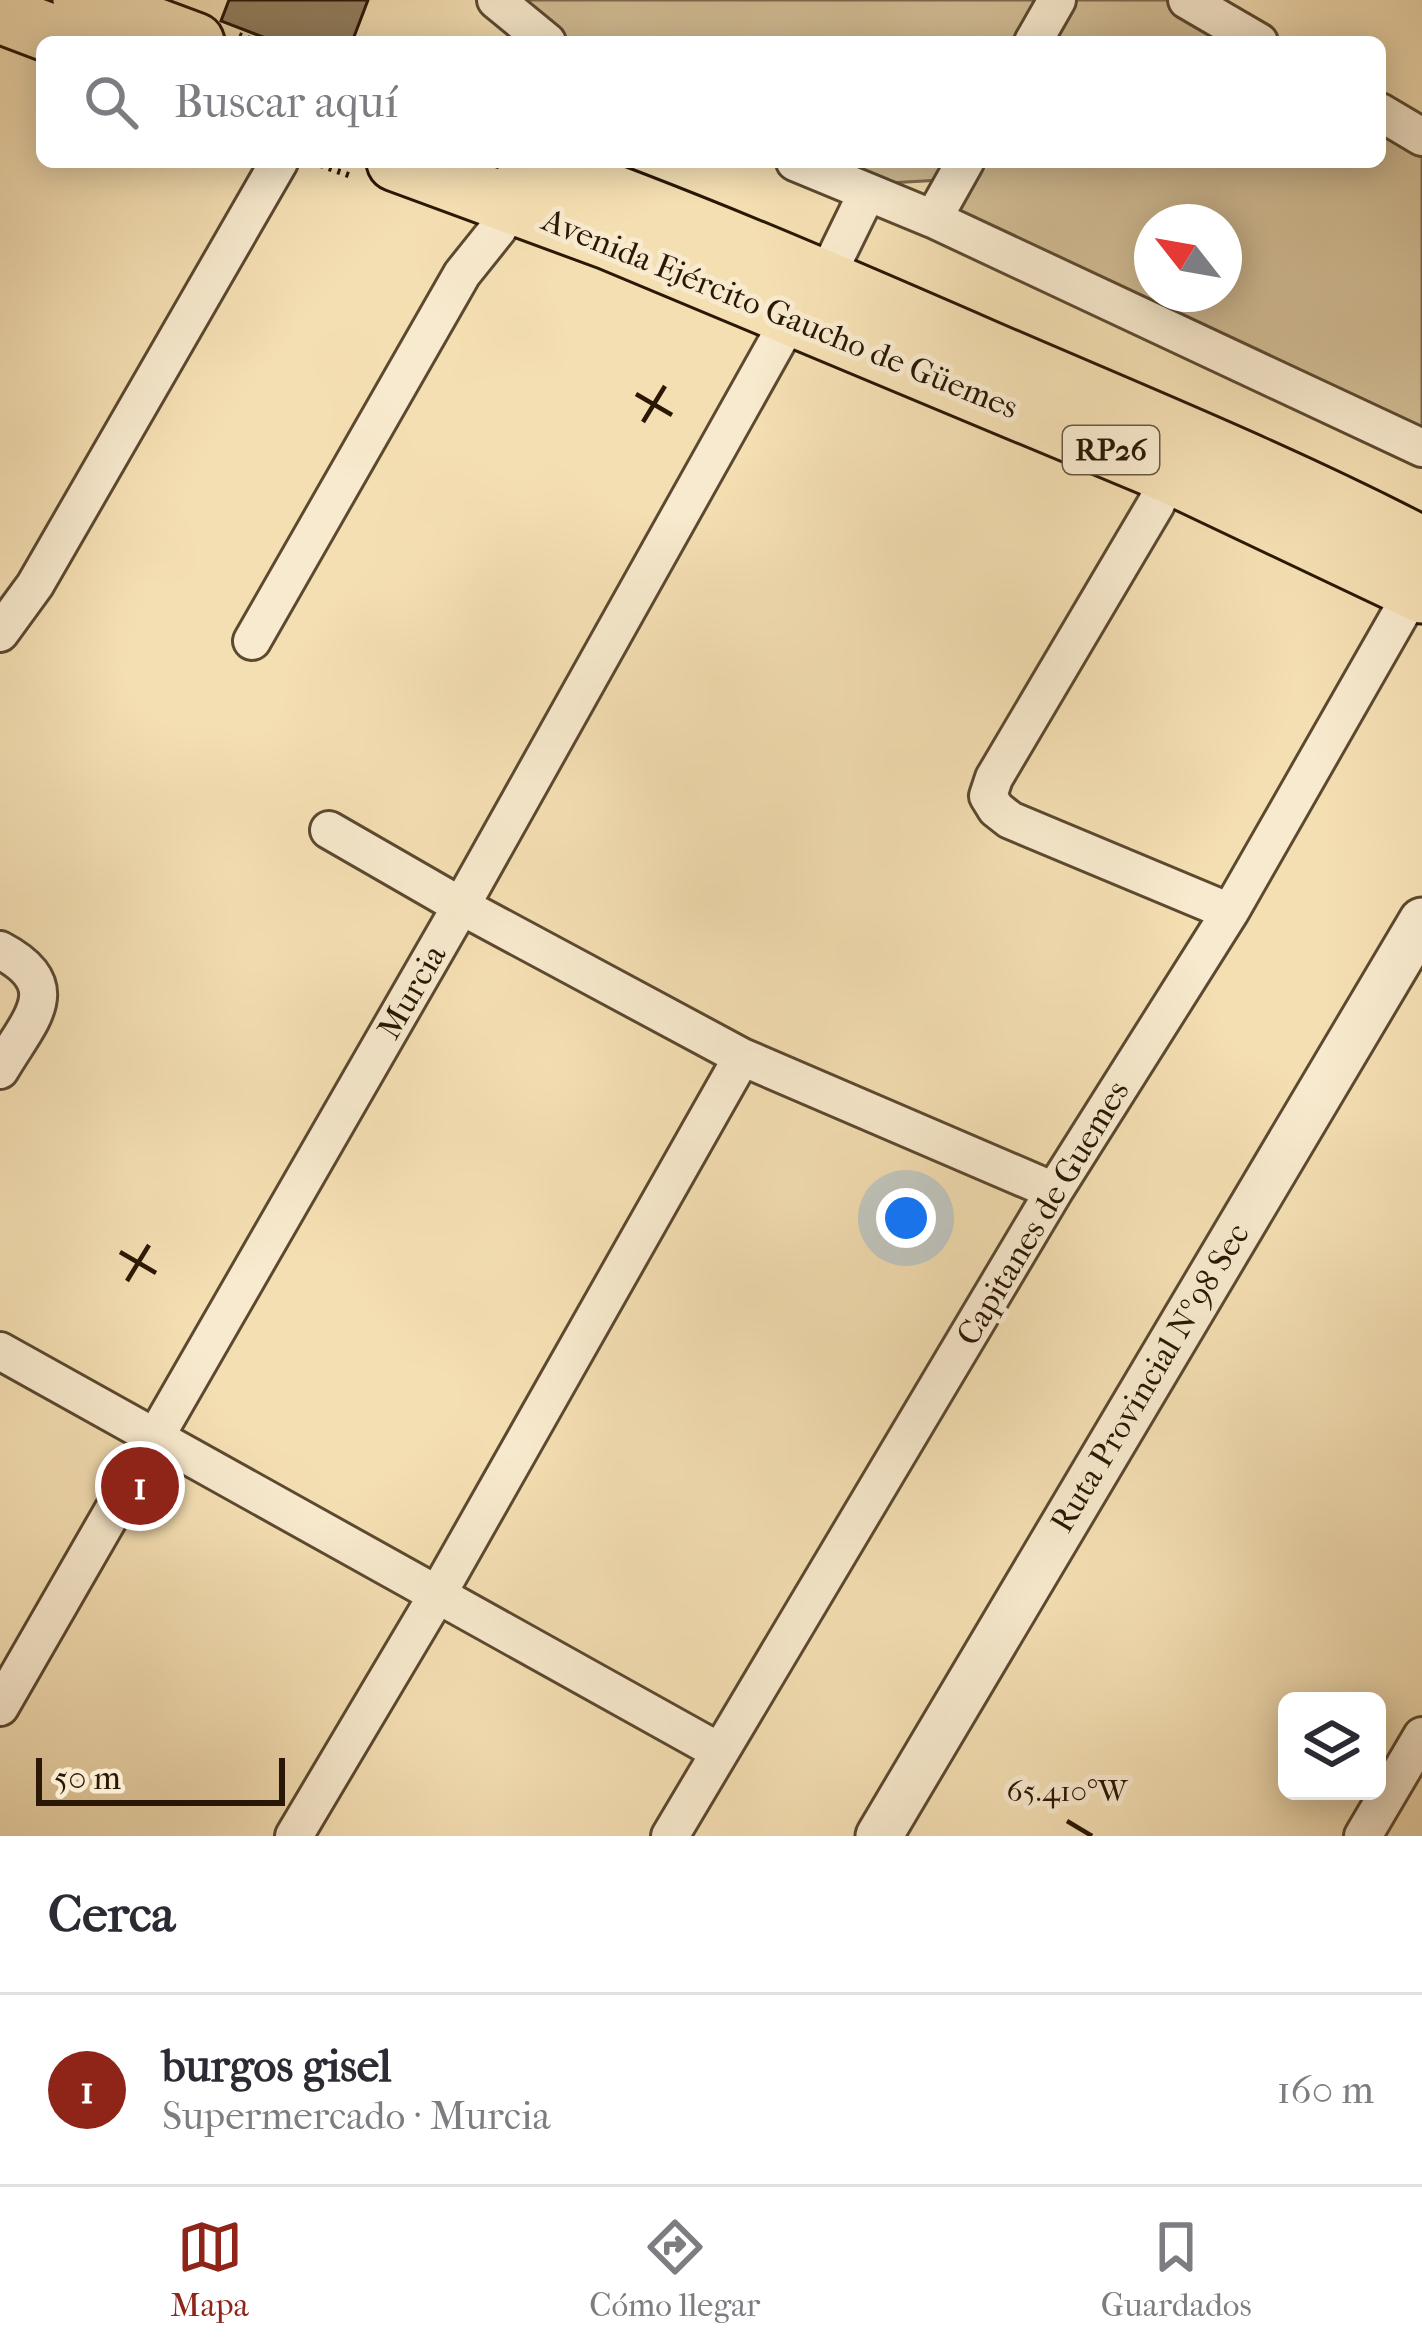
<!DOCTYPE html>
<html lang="es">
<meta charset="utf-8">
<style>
:root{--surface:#fff;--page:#f2f2f3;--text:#2b2b33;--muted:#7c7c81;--line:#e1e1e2;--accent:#8f2418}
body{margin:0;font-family:"IM FELL French Canon",serif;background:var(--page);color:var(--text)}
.controls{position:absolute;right:36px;bottom:36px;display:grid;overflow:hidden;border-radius:18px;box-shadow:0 6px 30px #0003}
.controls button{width:108px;height:108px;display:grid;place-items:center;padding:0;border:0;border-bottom:3px solid var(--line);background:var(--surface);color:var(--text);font:60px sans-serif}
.compass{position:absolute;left:1134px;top:204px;width:108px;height:108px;border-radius:50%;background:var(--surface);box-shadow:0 6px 30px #0003;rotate:301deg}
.scale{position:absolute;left:36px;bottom:30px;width:249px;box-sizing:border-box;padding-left:12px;border:6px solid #2a1705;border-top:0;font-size:33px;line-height:42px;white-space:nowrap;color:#2a1705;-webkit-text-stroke:9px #f8eace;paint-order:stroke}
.you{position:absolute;left:906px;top:1218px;width:42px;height:42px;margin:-30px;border:9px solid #fff;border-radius:50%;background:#1a73e8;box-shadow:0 0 0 18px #1a73e833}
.badge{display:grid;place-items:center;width:78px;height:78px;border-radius:50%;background:var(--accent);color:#fff;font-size:39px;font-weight:700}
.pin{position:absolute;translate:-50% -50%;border:6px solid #fff;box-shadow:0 3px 12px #0006}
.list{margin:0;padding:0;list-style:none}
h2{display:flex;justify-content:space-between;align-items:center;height:156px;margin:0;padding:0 48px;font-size:51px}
h2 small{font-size:39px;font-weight:400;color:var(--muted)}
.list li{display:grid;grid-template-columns:78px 1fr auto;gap:36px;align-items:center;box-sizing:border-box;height:192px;padding:0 48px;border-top:3px solid var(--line)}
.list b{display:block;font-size:45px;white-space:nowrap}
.list p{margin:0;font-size:39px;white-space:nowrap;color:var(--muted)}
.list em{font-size:39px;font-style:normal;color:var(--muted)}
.icon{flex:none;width:66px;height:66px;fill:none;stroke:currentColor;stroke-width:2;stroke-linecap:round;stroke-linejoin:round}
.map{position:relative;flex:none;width:1422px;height:1836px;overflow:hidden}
.search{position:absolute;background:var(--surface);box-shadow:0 6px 30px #0003;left:36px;right:36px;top:36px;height:132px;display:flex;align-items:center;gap:30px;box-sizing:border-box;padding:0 42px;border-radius:18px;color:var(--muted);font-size:45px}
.sheet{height:348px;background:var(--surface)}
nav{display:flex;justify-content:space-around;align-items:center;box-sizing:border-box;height:168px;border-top:3px solid var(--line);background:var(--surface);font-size:33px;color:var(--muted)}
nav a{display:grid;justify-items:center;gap:6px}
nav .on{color:var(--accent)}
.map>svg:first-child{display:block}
.green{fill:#d2bd95;stroke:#7e6a4d;stroke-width:3;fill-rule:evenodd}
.building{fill:#937f5f;stroke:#2a1705;stroke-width:3}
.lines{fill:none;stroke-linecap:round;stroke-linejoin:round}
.minor-casing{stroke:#5c4930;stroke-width:42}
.tertiary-casing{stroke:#5c4930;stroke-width:51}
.primary-casing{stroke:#2a1705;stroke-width:63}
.path{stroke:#2a1705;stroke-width:6;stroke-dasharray:3 6;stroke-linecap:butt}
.minor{stroke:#f8eace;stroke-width:36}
.tertiary{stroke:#f8eace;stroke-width:45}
.primary{stroke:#f4dfb3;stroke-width:57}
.ticks{fill:none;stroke:#2a1705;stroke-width:4.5}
.labels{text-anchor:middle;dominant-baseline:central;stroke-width:10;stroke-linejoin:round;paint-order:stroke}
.shield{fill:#f8eace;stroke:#685641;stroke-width:3}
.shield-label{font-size:30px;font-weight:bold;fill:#2a1705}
.street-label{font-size:33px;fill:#2a1705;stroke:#f8eace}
.ticks-label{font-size:30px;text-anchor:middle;fill:#2a1705;stroke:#f8eace;stroke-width:10;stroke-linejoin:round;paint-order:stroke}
</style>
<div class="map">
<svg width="1422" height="1836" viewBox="0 0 1422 1836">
<rect width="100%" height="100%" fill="#f4dfb3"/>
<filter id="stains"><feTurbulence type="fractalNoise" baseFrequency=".00167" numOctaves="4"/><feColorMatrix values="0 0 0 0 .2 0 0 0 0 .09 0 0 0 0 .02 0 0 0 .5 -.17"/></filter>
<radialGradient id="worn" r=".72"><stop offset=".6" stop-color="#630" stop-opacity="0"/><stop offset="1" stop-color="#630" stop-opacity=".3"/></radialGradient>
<path class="green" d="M 503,0 L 1046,0 L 1022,42 L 551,42 Z
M 1066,0 L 1171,0 L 1243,42 L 1042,42 Z
M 1380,121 L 1422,146 L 1422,438 L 945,216 L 975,162 L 1380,162 ZM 1152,222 L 1224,222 L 1224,294 L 1152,294 Z
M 818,162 L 950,162 L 940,180 L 872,184 Z"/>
<path class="building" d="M 229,0 L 368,0 L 352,42 L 276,42 L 221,21 Z"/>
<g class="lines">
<g class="minor-casing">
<path id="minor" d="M 496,0 L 547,42
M 1187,0 L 1259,42
M 1033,42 L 1057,0
M 1380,112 L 1422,137
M 795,162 L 933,219 L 1422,448
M 933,219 L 965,162
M 1169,474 L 1156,504 L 994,778 L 988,796 L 996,809 L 1010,820 L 1230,912
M 0,633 L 35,585 L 279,162
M 252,641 L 462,274 L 498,229 L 511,205
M 329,830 L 461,906 L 742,1057 L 1054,1191
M 0,950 C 69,986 29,1020 0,1070
M 0,1351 L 720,1752
M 0,1707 L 461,906 L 782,333 L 825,279 L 867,193
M 294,1836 L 436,1597 L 742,1057
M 670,1836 L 1054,1191 L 1230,912 L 1414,590
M 1363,1836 L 1422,1736"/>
</g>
<g class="tertiary-casing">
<path id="tertiary" d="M 879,1836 L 1422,921"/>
</g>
<g class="primary-casing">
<path id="primary" d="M 82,0 L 195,42
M 0,14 L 74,42
M 396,162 L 608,240 L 1169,474 L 1422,594
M 526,162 C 693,221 854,292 1015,362 C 1152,421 1289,477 1422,546"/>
</g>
<path class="path" d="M 239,35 L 258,42
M 312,162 L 354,177"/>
<use href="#minor" class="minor"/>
<use href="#tertiary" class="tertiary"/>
<use href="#primary" class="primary"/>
</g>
<path class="ticks" d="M 636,394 L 672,415M 643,422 L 665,386M 120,1252 L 156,1273M 127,1281 L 149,1245M 1067,1821 L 1092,1836"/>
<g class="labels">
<rect class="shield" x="1063" y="426" width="96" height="48" rx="9"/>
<g class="shield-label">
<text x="1111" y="450">RP26</text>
</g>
<g class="street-label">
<text transform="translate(780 314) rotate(22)">Avenida Ejército Gaucho de Güemes</text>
<text transform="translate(412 992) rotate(-60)">Murcia</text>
<text transform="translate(1043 1213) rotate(-59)">Capitanes de Guemes</text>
<text transform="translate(1150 1378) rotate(-59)">Ruta Provincial Nº98 Sec</text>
</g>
</g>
<g class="ticks-label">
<text x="1067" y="1801">65.410°W</text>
</g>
<rect width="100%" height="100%" filter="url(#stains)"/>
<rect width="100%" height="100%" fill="url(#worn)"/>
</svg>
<div class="controls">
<button><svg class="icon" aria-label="layers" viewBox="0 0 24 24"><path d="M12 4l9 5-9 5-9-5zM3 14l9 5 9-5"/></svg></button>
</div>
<svg class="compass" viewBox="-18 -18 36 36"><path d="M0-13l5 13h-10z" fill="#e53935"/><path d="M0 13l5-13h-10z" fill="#7c7c81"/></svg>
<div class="scale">50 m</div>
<div class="you"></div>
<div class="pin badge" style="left:140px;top:1486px">1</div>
<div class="search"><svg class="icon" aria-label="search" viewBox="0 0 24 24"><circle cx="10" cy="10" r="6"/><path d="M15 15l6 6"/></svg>Buscar aquí</div>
</div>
<section class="sheet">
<h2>Cerca<small></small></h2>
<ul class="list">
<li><span class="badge">1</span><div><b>burgos gisel</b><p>Supermercado · Murcia</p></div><em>160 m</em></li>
</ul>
</section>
<nav>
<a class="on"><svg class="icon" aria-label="map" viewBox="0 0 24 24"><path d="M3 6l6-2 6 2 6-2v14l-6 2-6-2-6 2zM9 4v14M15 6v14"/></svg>Mapa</a>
<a><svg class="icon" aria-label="directions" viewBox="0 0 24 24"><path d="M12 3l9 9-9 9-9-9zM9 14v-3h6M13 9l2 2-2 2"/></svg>Cómo llegar</a>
<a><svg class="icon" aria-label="saved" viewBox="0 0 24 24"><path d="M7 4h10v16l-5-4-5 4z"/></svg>Guardados</a>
</nav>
